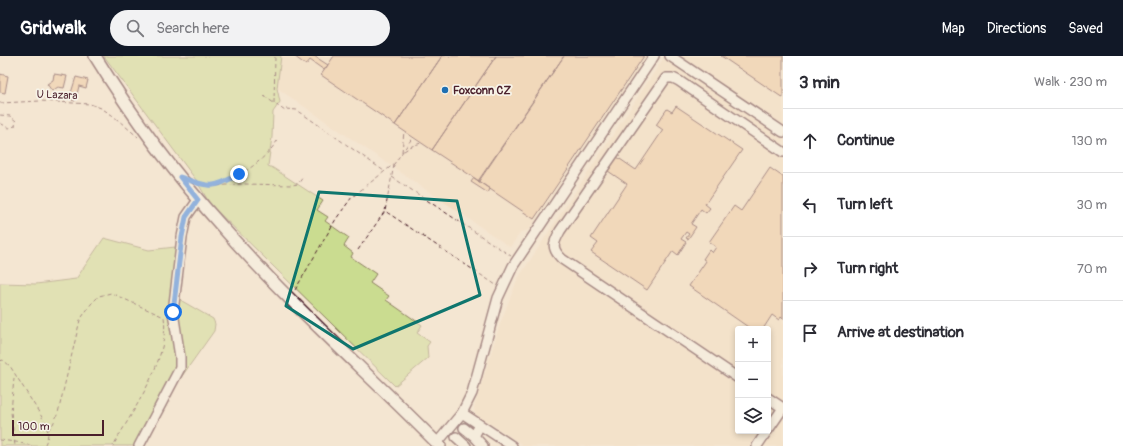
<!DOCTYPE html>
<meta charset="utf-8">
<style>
:root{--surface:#fff;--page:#f2f2f3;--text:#2b2b33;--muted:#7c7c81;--line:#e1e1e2;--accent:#111827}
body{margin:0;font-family:Pangolin,sans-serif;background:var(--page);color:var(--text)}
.controls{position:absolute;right:12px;bottom:12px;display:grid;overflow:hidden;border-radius:4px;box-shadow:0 2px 6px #0003}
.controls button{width:36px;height:36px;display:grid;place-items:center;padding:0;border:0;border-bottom:1px solid var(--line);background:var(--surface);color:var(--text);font:20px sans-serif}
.scale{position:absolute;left:12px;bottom:10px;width:92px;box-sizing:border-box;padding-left:4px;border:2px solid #4a1f2b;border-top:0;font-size:11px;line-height:14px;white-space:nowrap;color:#4a1f2b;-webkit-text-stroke:3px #f7f3e8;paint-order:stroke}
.stop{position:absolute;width:12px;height:12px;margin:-9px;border:3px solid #1a73e8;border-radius:50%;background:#fff}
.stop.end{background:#1a73e8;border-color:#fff;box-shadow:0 1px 4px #0008}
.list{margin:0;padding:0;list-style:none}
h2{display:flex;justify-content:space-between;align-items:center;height:52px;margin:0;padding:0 16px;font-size:17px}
h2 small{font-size:13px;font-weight:400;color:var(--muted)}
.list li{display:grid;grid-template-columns:26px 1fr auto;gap:12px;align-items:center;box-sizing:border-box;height:64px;padding:0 16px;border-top:1px solid var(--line)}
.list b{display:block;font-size:15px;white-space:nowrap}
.list em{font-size:13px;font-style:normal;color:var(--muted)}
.icon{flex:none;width:22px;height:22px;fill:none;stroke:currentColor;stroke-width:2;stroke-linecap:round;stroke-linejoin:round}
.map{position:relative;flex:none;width:783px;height:390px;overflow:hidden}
header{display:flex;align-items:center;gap:24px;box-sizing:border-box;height:56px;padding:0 20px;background:var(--accent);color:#fff}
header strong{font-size:19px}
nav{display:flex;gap:22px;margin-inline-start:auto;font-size:14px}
.search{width:280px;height:36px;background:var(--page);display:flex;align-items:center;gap:10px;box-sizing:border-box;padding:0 14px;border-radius:22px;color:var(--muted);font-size:15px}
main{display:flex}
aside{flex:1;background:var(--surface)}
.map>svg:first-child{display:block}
.built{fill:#f2ddc2;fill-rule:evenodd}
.green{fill:#cadc90;stroke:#8a7e5e}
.building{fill:#eec79e;stroke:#4a1f2b}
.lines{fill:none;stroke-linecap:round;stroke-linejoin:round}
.minor-casing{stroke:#4a1f2b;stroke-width:12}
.major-casing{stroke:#4a1f2b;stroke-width:14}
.path{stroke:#4a1f2b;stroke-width:1;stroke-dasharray:4 3;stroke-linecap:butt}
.minor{stroke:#f7f3e8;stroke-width:9}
.major{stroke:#f7f3e8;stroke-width:11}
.route{stroke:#1a73e8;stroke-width:5}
.marked{fill:none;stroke:#0f766e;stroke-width:3;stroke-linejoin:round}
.poi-dot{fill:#1f6fb2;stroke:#f7f3e8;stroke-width:1.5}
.labels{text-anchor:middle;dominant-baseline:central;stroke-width:3.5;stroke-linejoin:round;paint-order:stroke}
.poi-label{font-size:11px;font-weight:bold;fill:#4a1f2b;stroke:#f7f3e8;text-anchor:start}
.street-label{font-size:11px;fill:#4a1f2b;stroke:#f7f3e8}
</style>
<header>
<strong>Gridwalk</strong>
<div class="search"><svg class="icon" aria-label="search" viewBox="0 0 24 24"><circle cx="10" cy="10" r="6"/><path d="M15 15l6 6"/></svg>Search here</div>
<nav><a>Map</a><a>Directions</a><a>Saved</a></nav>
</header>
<main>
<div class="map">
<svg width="783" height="390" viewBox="0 0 783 390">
<rect width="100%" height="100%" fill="#f4e6d2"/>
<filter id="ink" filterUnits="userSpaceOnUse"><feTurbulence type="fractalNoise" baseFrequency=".025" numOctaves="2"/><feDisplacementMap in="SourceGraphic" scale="8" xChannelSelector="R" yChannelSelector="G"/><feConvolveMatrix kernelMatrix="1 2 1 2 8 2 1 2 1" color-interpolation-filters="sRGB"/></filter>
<g filter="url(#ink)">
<path class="built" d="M 281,0 L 647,0 L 529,174 L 521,176 L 510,191 L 277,32 Z
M 665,0 L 783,0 L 783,390 L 524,390 L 475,358 L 474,351 L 500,268 L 517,224 ZM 738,273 L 768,273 L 768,375 L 738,375 Z"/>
<path class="green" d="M 104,0 L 281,0 L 277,32 L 280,46 L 273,56 L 272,81 L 268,110 L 273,112 L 323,145 L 317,154 L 328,161 L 325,165 L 349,182 L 344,190 L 353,197 L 351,201 L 376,218 L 370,227 L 389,240 L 386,244 L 422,269 L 417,277 L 430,286 L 427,290 L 428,302 L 395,330 L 210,148 L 196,124 Z
M 104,182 L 149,194 L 184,190 L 178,239 L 182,245 L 213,263 L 215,268 L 214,275 L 175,330 L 141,390 L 0,390 L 0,227 L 36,228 L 76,223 Z"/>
<path class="building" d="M 294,0 L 314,0 L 328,9 L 324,14 L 310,4 L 306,9 Z
M 334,0 L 442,0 L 395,69 L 321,19 Z
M 442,0 L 496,0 L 432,94 L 395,69 Z
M 496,0 L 564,0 L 479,125 L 432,94 Z
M 564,0 L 644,0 L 534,163 L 478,125 Z
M 721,0 L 783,0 L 783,42 Z
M 0,18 L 8,20 L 5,37 L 0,36 Z
M 54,18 L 67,20 L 64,32 L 58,31 L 52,35 L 47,28 L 53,24 Z
M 76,21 L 88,24 L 86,32 L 79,30 L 77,38 L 71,37 Z
M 71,37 L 77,38 L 75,45 L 69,43 Z
M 676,50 L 742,94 L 705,148 L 710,152 L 706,157 L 701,153 L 691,168 L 696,171 L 688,183 L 686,182 L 689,178 L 686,176 L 681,183 L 686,186 L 678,199 L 673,195 L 647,234 L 591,196 L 598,187 L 591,182 L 627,128 L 608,115 L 617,101 L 636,114 L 663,74 L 656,69 L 667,53 L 672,56 Z
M 770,112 L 783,121 L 783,263 L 781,261 L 779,264 L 772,259 L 763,273 L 751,273 L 689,230 L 706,205 L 703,203 L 709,194 L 712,197 L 716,191 L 709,186 L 734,150 L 741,155 Z
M 474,122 L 490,133 L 488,137 L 471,126 Z"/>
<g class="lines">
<g class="minor-casing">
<path id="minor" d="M 670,0 L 783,76
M 738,322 L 562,203 C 551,192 553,188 560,175 L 666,22 L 673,22 L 679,25 L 783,96
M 768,342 L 783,352
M 462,357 L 512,390
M 464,372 L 474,380 L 480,369
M 768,374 L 783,352
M 474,380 L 483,390
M 456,381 L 466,390
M 437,387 L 462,357 L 472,337 L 498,242 L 513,210 L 654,0
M 139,390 L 180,312 L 180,301 L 173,256 L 182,181 L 186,161 L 198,144
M 757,390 L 767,375"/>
</g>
<g class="major-casing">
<path id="major" d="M 95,0 C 133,62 176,120 225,174 C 292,250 369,318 440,390"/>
</g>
<path class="path" d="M 264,40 L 285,55
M 0,47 L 40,45 L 90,48 L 101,52 L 112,59 L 138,81
M 274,47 L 275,0
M 286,53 L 297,54 L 384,115
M 0,59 L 10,60 L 16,65 L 15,70 L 9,72 L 0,67
M 404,95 L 412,90 L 421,87
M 402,96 L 404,75
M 394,109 L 385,155 L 496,229
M 392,121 L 511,200
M 196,127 L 209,130 L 244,128 L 292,129 L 298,128 L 303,121
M 220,129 C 241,120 265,104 277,85
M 358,194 L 385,155
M 295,234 L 336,163 L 352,141 L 394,108 L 413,81
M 0,305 L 3,304 L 10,310 L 45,366 C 49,375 49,381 44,390
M 14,322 L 11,356 L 15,390
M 48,374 L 53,368 L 58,357 L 80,264 L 91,248 L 99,240 L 111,237 L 164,261 C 170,303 133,354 113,390
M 0,384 L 16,386 L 33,390"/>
<use href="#minor" class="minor"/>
<use href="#major" class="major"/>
</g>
</g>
<g class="lines" filter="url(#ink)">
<path class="route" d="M 173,256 L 182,181 L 186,161 L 198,144 L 180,121 C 209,131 212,134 239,118"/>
</g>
<path d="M0 0H783V390H0ZM 319,136 L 457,145 L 480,239 L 353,293 L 286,250 Z" fill="#f4e6d2" fill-opacity=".55" fill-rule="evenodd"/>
<path class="marked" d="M 319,136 L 457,145 L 480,239 L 353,293 L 286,250 Z"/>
<circle class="poi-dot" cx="445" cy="34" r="4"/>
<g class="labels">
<g class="poi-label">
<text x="453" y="34">Foxconn CZ</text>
</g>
<g class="street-label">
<text transform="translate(57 39) rotate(2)">U Lazara</text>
</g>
</g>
</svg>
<div class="controls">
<button>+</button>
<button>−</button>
<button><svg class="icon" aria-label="layers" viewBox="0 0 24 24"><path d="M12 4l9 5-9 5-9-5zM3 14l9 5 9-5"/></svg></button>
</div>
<div class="scale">100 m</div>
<div class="stop" style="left:173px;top:256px"></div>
<div class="stop end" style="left:239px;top:118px"></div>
</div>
<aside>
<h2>3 min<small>Walk · 230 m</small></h2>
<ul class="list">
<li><svg class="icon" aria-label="ahead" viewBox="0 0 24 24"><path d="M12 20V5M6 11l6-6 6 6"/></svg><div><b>Continue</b></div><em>130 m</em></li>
<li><svg class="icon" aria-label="left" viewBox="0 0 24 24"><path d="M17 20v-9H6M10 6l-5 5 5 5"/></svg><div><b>Turn left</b></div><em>30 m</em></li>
<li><svg class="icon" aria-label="right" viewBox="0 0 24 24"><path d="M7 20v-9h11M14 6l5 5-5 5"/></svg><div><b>Turn right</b></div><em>70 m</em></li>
<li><svg class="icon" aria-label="arrive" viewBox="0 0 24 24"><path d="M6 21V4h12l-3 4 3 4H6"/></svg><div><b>Arrive at destination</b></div></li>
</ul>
</aside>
</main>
